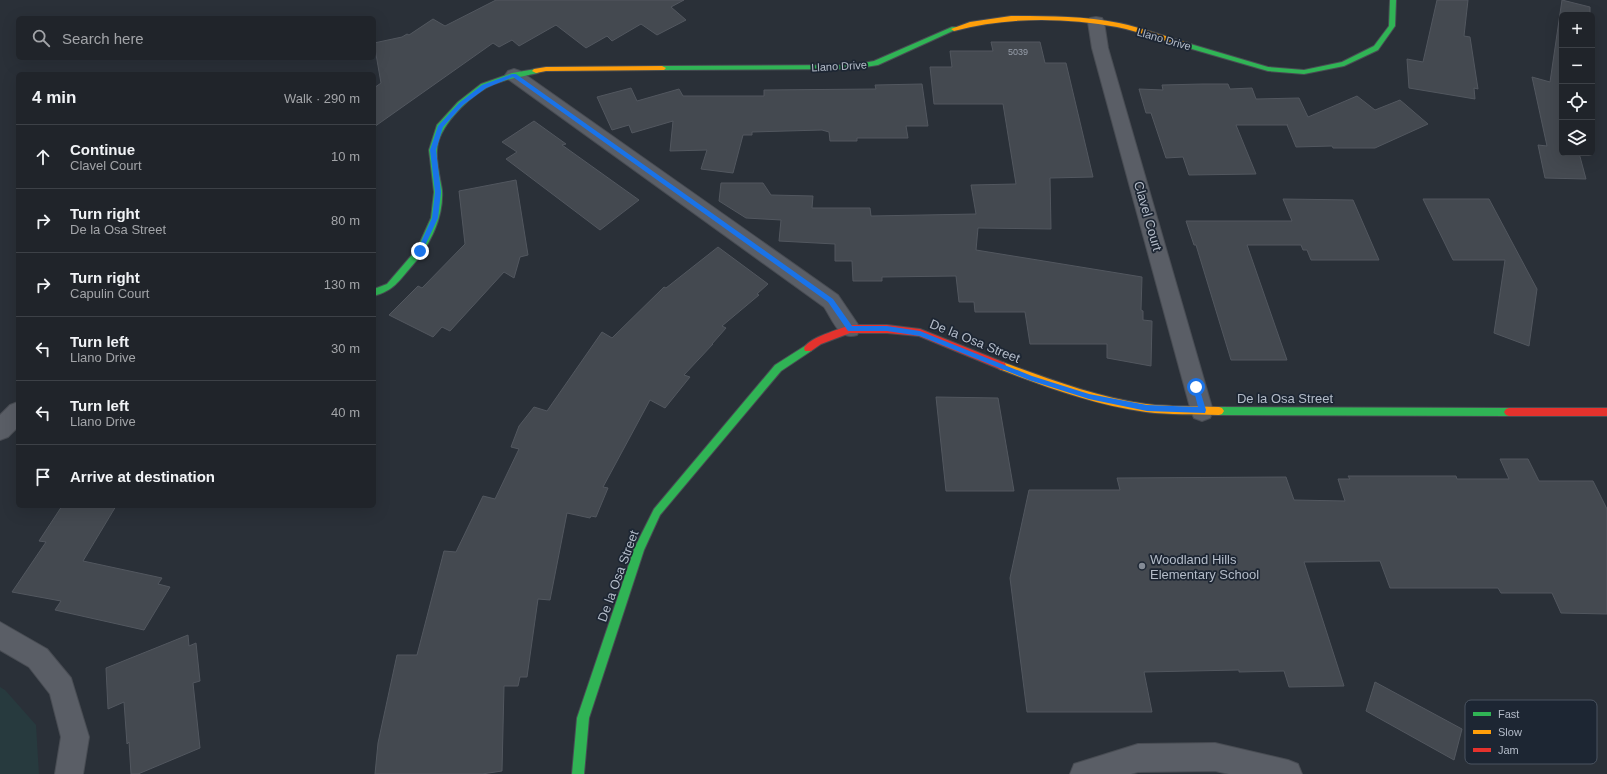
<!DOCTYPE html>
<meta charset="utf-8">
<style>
:root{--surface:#20242a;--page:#2d3036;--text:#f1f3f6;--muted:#a2a4a8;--line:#3d4147}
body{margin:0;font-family:Helvetica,sans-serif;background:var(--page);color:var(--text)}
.controls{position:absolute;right:12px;top:12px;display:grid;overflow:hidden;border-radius:6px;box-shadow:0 4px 16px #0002}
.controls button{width:36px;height:36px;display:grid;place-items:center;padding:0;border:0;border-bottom:1px solid var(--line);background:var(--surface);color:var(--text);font:20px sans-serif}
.stop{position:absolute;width:12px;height:12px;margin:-9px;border:3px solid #1a73e8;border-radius:50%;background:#fff}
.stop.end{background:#1a73e8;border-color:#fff;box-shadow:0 1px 4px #0008}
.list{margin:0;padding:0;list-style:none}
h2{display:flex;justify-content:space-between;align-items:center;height:52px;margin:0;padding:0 16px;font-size:17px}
h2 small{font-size:13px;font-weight:400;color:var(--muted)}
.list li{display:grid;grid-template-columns:26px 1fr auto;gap:12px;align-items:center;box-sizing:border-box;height:64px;padding:0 16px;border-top:1px solid var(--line)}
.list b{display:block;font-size:15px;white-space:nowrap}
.list p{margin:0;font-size:13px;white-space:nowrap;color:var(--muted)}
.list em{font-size:13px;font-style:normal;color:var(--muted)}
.icon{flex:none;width:22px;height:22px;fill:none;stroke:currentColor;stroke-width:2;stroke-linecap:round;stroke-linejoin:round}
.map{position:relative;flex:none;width:1607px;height:774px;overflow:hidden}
.search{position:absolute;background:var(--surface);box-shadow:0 4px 16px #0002;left:16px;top:16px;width:360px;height:44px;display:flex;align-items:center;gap:10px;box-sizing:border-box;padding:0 14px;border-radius:6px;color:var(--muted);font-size:15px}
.panel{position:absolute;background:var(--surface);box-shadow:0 4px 16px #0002;left:16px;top:72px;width:360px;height:436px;border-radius:6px}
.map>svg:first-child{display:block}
.green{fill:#273a3e}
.building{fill:#444950;stroke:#52575f}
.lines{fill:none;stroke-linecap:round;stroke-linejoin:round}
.street-casing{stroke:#484c53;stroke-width:2}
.fast-casing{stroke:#484c53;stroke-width:2}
.slow-casing{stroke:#484c53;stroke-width:2}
.jam-casing{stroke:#484c53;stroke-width:2}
.street{fill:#5a5e66;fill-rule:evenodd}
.fast{fill:#30b455;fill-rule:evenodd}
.slow{fill:#ff9f0a;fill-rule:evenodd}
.jam{fill:#e5322d;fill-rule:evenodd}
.route{fill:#1a73e8}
.poi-dot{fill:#848b96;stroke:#1d2633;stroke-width:1.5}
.labels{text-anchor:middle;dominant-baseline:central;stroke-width:3.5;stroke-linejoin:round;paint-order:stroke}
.far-number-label{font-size:9px;fill:#989fab}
.far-street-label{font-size:11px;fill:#b4bcc9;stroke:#1d2633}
.street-label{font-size:13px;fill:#b4bcc9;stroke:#1d2633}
.poi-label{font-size:13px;fill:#b4bcc9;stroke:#1d2633;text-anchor:start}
.key{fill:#1d2633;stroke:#4a5360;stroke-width:1}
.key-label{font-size:11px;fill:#b4bcc9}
</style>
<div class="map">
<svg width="1607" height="774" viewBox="0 0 1607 774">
<rect width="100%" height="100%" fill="#2a3038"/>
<path class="green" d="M 0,687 L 5,690 L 36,725 L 39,774 L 0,774 Z"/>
<path class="building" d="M 496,0 L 684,0 L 671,7 L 686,20 L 657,35 L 641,24 L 612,41 L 607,36 L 586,48 L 556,25 L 519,46 L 512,40 L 499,47 L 493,43 L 374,127 L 374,88 L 381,83 L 374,43 L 402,37 L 407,34 L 409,35 L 433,19 L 445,26 Z
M 1437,0 L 1468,0 L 1464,36 L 1470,37 L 1478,89 L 1474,88 L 1475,99 L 1409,88 L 1407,59 L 1423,62 Z
M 1562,0 L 1590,7 L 1590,15 L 1562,15 L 1562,153 L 1579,153 L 1586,179 L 1545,178 L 1538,145 L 1547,146 L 1532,77 L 1550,82 Z
M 991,42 L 1040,42 L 1045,63 L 1066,63 L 1093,177 L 1050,178 L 1051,229 L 978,228 L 976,250 L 1142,277 L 1141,310 L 1143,311 L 1143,320 L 1152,321 L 1151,366 L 1107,358 L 1107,344 L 1030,344 L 1025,312 L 975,312 L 974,302 L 959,302 L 956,276 L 882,277 L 882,281 L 853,281 L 852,261 L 835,261 L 835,244 L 779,241 L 781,220 L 746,218 L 719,201 L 721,183 L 763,183 L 771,195 L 813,196 L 812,208 L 870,208 L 871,216 L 976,214 L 971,185 L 1016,184 L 1003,104 L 934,104 L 930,67 L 952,67 L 950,51 L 993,51 Z
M 922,84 L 928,126 L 906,126 L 908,138 L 857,138 L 857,141 L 830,141 L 829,132 L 822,130 L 752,132 L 752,135 L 743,135 L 733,173 L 701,169 L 707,150 L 670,151 L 673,121 L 632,133 L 629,125 L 612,130 L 597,97 L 631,88 L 637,101 L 679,89 L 683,96 L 764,96 L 764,90 L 876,89 L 875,85 Z
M 1202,84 L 1228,84 L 1230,89 L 1252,88 L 1256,99 L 1299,98 L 1308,117 L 1357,96 L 1375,110 L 1400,100 L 1428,124 L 1375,148 L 1333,148 L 1332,146 L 1296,147 L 1287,125 L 1288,125 L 1236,125 L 1256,174 L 1189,175 L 1183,157 L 1166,158 L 1151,113 L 1146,113 L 1139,89 L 1163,90 L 1162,85 Z
M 534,121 L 566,144 L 562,145 L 639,200 L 600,230 L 506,159 L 517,152 L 502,142 Z
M 516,180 L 528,255 L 520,257 L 514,278 L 504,272 L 450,331 L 442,327 L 433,337 L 389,315 L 418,286 L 422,288 L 465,244 L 459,191 Z
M 1283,199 L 1353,200 L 1379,260 L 1311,260 L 1307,250 L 1303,250 L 1301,245 L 1247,245 L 1287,360 L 1231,360 L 1196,245 L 1194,245 L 1186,221 L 1292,221 Z
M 1423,199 L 1489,199 L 1537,289 L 1529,346 L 1494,333 L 1505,260 L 1453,260 Z
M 718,247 L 768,284 L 757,294 L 759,295 L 722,326 L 726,328 L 712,344 L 713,344 L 684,375 L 690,377 L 665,408 L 650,400 L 603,487 L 608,488 L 596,517 L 591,516 L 590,518 L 567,513 L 550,600 L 538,599 L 527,677 L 520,677 L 518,686 L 504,686 L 502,771 L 482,774 L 375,774 L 378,743 L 397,655 L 417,655 L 444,551 L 456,552 L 483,496 L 495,499 L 519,449 L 511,447 L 519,426 L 534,407 L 547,411 L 602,332 L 612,338 L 664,287 L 666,288 Z
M 936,397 L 998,398 L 1014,491 L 946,491 Z
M 1500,459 L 1528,459 L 1539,481 L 1593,481 L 1607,509 L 1607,614 L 1561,613 L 1552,593 L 1501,593 L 1498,588 L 1390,588 L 1380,561 L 1304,562 L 1344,686 L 1289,687 L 1284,671 L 1239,672 L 1239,670 L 1144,672 L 1152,712 L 1027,712 L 1010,578 L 1029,490 L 1120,490 L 1117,478 L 1286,477 L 1294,500 L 1345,501 L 1338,479 L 1350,479 L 1348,476 L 1456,476 L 1457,479 L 1509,479 Z
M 62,506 L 116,506 L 83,561 L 162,578 L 158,584 L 170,587 L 144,630 L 55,610 L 61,601 L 12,592 L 46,542 L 39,541 Z
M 188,635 L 189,646 L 196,643 L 200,681 L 193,683 L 200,748 L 138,774 L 131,774 L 129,742 L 127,744 L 124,702 L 108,709 L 106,668 Z
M 1375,682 L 1462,729 L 1454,760 L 1366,711 Z"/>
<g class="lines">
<g class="street-casing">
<path id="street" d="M 1096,17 L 1102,18 L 1104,22 L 1108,48 L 1213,411 L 1210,418 L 1202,421 L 1194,418 L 1191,411 L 1092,48 L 1088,22 L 1090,18 Z
M 514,69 L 520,71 L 838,295 L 861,329 L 857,335 C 839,341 833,320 824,307 L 508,79 L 505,75 L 508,71 Z
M 18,402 L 18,427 L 8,437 L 0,440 L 0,415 L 10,405 Z
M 0,622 L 47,649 L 71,678 L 89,737 L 83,774 L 55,774 L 61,737 L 50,694 L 29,667 L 0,650 Z
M 1215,743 L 1288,760 L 1298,764 L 1302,774 L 1229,774 L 1215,771 L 1138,772 L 1131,774 L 1070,774 L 1074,764 L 1138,744 Z"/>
</g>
<g class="fast-casing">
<path id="fast" d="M 1390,0 L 1396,0 L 1395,26 L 1378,50 L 1344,66 L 1304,74 L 1268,71 L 1185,47 L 1184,45 L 1187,43 L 1268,67 L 1304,70 L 1342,62 L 1374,46 L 1389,26 Z
M 952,27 L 956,27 L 957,29 L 878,65 L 853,69 L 662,70 L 658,68 L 662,66 L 853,65 L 874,61 Z
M 536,69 L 538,69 L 538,73 C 521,77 502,79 486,88 C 466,100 438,127 437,150 C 436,163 440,177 442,190 C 444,218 429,247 411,267 C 398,282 394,290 374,296 L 374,289 L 387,284 L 417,249 L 431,218 L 434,192 L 429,150 L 437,125 L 458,102 L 481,84 L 512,73 Z
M 808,344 L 811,345 L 812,348 L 811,351 L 781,371 L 660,515 L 644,550 L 589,718 L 584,774 L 572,774 L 577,718 L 634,549 L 654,509 L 775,365 Z
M 1219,407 L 1509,408 L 1512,409 L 1514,412 L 1512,415 L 1509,416 L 1219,415 L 1216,414 L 1214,411 L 1216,408 Z"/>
</g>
<g class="slow-casing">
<path id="slow" d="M 1011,16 C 1047,16 1084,16 1119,23 C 1143,28 1166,37 1189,43 L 1190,45 L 1187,47 C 1164,41 1141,32 1117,27 C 1063,17 1006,17 954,31 L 951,29 L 970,22 Z
M 662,66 L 666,68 L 664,70 L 546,71 L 536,73 L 532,71 L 534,69 L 546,67 Z
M 1002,362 C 1050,379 1095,397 1146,404 C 1170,407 1195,406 1219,407 L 1222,408 L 1224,411 L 1222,414 L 1219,415 C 1195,414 1170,415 1146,412 C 1095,405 1046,387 999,369 L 998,366 L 999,363 Z"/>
</g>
<g class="jam-casing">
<path id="jam" d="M 850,325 L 887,325 L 920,329 L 1005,363 L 1006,366 L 1005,369 L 1002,370 L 919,336 L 887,333 L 850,333 L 821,344 L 811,351 L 805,351 L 804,348 C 810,337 838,330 850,325 Z
M 1509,408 L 1607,408 L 1607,416 L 1509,416 L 1506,415 L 1504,412 L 1506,409 Z"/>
</g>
<use href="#street" class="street"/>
<use href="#fast" class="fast"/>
<use href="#slow" class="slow"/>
<use href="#jam" class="jam"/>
</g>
<path class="route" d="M 512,74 L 516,74 L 833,299 L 852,326 L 887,326 L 920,331 L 1032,376 L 1089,394 L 1147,405 L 1198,407 L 1193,387 L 1196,384 L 1199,387 L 1206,410 L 1205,413 L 1147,411 L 1089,399 L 1029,380 L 920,336 L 887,331 L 848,331 L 828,302 L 513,77 L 486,88 L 463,105 L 443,127 L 436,150 L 441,192 L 438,218 L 422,252 L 418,252 L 417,251 L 432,218 L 435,192 L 430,150 L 438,126 L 459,103 L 482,85 Z"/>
<circle class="poi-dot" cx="1142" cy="566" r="4"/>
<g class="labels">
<g class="far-number-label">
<text x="1018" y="52">5039</text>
</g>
<g class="far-street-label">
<text transform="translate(1164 39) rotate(16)">Llano Drive</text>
<text transform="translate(839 66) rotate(-3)">Llano Drive</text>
</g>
<g class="street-label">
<text transform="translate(1148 216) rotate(74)">Clavel Court</text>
<text transform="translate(975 341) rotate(22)">De la Osa Street</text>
<text x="1285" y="398">De la Osa Street</text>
<text transform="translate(618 576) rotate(-70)">De la Osa Street</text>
</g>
<g class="poi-label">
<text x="1150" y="559">Woodland Hills<tspan x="1150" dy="15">Elementary School</tspan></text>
</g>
</g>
<rect x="1465" y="700" width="132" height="64" rx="6" class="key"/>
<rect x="1473" y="712" width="18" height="4" fill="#30b455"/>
<rect x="1473" y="730" width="18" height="4" fill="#ff9f0a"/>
<rect x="1473" y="748" width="18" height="4" fill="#e5322d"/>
<g class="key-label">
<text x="1498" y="718">Fast</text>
<text x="1498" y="736">Slow</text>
<text x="1498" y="754">Jam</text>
</g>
</svg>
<div class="controls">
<button>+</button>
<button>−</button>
<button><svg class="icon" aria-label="locate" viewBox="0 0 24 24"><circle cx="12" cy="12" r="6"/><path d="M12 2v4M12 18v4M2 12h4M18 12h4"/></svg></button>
<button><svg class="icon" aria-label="layers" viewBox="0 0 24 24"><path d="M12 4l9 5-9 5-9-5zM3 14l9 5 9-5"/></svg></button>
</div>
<div class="stop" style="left:1196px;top:387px"></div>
<div class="stop end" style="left:420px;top:251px"></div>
<div class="search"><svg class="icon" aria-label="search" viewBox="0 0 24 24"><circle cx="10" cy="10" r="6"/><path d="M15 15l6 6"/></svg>Search here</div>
<section class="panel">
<h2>4 min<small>Walk · 290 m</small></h2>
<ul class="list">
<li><svg class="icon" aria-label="ahead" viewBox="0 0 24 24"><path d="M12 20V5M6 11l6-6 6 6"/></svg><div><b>Continue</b><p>Clavel Court</p></div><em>10 m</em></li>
<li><svg class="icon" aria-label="right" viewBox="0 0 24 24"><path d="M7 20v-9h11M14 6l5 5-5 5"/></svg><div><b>Turn right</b><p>De la Osa Street</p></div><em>80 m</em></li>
<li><svg class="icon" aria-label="right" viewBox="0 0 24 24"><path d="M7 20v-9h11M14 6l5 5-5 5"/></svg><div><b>Turn right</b><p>Capulin Court</p></div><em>130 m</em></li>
<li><svg class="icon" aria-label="left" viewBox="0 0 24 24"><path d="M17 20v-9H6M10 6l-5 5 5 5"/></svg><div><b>Turn left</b><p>Llano Drive</p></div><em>30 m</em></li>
<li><svg class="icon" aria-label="left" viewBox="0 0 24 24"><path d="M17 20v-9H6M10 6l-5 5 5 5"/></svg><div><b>Turn left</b><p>Llano Drive</p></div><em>40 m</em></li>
<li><svg class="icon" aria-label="arrive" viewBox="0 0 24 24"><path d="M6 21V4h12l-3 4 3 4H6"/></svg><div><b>Arrive at destination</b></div></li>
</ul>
</section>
</div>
